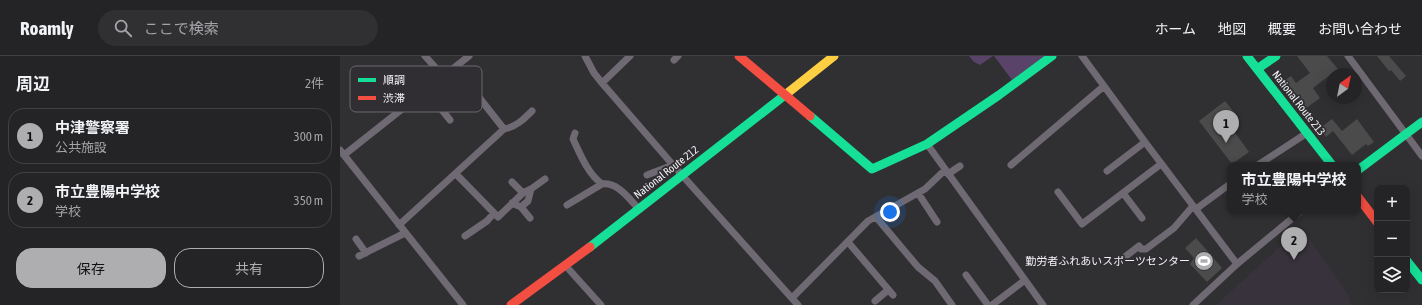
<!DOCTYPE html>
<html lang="ja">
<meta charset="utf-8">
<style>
:root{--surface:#242325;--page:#302f32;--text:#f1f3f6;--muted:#a3a4a7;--line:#414042;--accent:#aeadaf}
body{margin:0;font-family:"Asap Condensed","Noto Sans JP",sans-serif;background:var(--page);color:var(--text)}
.controls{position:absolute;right:12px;bottom:12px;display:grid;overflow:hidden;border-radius:8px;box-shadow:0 4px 16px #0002}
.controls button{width:36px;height:36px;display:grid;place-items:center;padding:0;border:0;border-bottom:1px solid var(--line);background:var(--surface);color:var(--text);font:20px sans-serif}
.compass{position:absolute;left:986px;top:12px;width:36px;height:36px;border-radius:50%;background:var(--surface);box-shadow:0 4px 16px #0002;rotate:33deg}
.you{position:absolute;left:550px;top:156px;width:14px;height:14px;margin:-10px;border:3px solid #fff;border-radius:50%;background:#1a73e8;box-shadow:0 0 0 6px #1a73e833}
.badge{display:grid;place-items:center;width:26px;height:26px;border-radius:50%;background:var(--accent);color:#111;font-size:13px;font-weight:700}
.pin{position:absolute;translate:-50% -33px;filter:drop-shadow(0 1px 2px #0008)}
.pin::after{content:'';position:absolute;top:21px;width:14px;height:12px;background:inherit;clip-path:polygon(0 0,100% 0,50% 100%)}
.popup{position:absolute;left:887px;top:106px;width:134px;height:52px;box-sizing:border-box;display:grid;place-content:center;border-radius:8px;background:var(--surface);filter:drop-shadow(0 1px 3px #0005);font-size:13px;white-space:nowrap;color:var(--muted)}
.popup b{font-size:15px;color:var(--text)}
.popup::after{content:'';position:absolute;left:50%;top:100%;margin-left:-8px;border:8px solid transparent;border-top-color:var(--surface)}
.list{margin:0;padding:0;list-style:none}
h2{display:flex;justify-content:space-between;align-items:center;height:52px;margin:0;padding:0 16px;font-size:17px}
h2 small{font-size:13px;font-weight:400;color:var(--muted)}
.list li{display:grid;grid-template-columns:26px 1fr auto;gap:12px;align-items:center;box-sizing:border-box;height:56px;margin:0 8px 8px;padding:0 8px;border:1px solid var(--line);border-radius:16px}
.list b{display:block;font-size:15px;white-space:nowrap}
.list p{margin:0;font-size:13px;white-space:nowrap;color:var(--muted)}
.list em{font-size:13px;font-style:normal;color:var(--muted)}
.actions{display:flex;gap:8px;padding:12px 16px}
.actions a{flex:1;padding:9px 0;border:1px solid var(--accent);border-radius:16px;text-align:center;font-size:14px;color:var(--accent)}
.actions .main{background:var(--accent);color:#111}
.icon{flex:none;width:22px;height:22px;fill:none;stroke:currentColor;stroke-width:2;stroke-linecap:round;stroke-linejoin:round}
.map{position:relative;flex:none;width:1082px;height:249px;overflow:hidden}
header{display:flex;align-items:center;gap:24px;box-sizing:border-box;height:56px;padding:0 20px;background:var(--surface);border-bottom:1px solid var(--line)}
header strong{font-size:19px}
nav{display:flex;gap:22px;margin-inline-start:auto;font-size:14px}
.search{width:280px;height:36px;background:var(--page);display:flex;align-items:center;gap:10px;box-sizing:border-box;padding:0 14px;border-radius:22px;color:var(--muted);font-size:15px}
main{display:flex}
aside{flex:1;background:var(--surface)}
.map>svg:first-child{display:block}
.built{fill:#37323b}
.green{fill:#5a4369}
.building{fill:#4c4b4c}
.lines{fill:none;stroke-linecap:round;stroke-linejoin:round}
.street{stroke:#6e6972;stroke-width:7}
.fast{stroke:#16e098;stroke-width:9}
.slow{stroke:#ffcf43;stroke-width:9}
.jam{stroke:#f24e42;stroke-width:9}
.labels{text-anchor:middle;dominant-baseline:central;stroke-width:3.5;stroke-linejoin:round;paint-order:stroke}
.street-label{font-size:11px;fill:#f2f1f3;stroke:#302e32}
.poi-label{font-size:11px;fill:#f2f1f3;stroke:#302e32;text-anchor:end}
.key{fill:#302e32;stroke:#6a686c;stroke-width:1}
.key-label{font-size:11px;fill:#f2f1f3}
</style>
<header>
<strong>Roamly</strong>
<div class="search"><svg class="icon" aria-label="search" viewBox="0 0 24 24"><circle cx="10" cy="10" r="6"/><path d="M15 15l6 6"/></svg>ここで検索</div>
<nav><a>ホーム</a><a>地図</a><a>概要</a><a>お問い合わせ</a></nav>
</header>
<main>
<aside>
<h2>周辺<small>2件</small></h2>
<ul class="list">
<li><span class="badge">1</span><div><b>中津警察署</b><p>公共施設</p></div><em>300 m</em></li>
<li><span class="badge">2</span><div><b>市立豊陽中学校</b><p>学校</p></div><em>350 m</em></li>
</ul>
<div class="actions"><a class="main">保存</a><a>共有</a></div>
</aside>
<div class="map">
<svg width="1082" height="249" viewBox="0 0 1082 249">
<rect width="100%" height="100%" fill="#302f31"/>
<path class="built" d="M 961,171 L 1008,238 L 1011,249 L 876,249 Z"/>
<path class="green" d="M 629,0 L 653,0 L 640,9 L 634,6 Z
M 654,0 L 705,0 L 672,24 Z"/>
<path class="building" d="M 957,0 L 987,0 L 998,13 L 973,32 L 980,42 L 965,53 L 951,34 L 948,36 L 941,27 L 951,20 L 956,27 L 970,17 Z
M 1037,0 L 1049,0 L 1066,20 L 1060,25 L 1051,14 L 1049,15 Z
M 885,45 L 897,60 L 888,67 L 909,96 L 892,108 L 859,65 Z
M 992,63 L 1002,75 L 1017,63 L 1034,86 L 1028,90 L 1026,88 L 1012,99 L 993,75 L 986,81 L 980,72 Z
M 856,182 L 882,212 L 867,226 L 850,208 L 854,202 L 845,192 Z"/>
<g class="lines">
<path class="street" d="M 85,0 L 103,20
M 245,0 L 254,17 L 262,27 L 333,109 L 458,249
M 742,0 L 805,86 L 897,208
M 1008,0 L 1082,100
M 334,4 L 338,0
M 115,11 L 164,73
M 262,27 L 290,0
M 86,34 L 110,64
M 235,77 L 233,83 C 240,98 248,118 262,128 C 278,126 289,143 299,153
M 587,88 L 703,249
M 0,94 L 123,249
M 4,99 L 129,0
M 671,109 L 764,30
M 918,109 L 967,77
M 767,115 L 805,86
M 116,118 L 158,161 L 183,137 L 191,133 L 205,123
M 608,118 L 620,110
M 307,119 L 333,109
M 172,126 L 183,137
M 718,136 L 742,168 L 821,108
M 578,137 L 597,166
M 783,137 L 802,162
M 172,147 L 181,151 L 188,145 L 191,133
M 227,149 L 262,128
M 181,151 L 190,162
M 856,153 L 890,128
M 536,161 L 578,211 L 595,225 L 612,249
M 59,169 L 164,73 C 176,71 184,63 192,55
M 125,180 L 147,165 L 154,157
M 16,183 L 26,197
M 508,186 L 553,239
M 19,200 L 65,177
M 777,207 L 799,190 L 801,193 L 806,193 L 834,172 L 853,150
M 225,209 L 261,249
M 626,219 L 648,249
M 452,242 L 528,165 L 585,133 L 605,114
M 535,245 L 548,234
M 652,249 L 685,224
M 853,249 L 897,208 L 961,155"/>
<path class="fast" d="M 907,0 L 992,109
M 917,13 L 936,0
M 470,60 L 532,113 L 587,88 L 659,39 L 712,0
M 1018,114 L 1082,66
M 250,191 L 445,39
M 1067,205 L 1082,224"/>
<path class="slow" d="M 445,39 L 494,0"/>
<path class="jam" d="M 399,0 L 470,60
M 1018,141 L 1037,166
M 171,249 L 250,191"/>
</g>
<defs>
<g id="stadium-disc" transform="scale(1)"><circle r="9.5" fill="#aeadaf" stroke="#302e32"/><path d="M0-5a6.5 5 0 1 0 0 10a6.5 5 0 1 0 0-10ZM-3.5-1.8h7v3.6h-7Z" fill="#fff"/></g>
</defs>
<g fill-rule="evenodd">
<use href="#stadium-disc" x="864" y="205"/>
</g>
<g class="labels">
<g class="street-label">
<text transform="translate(959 47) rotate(52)">National Route 213</text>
<text transform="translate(326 116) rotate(-38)">National Route 212</text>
</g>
<g class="poi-label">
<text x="850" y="205">勤労者ふれあいスポーツセンター</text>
</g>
</g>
<rect x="10" y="10" width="132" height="46" rx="6" class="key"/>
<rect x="18" y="22" width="18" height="4" fill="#16e098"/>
<rect x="18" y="40" width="18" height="4" fill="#f24e42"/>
<g class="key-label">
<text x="43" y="28">順調</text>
<text x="43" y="46">渋滞</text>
</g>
</svg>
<div class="controls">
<button>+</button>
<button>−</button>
<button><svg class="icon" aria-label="layers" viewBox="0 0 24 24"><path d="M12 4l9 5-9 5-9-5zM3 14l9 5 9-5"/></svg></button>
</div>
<svg class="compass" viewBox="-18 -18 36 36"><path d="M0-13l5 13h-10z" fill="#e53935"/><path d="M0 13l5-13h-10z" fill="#a3a4a7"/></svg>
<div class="you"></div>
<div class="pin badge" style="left:886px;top:87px">1</div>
<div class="pin badge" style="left:954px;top:204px">2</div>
<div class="popup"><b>市立豊陽中学校</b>学校</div>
</div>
</main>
